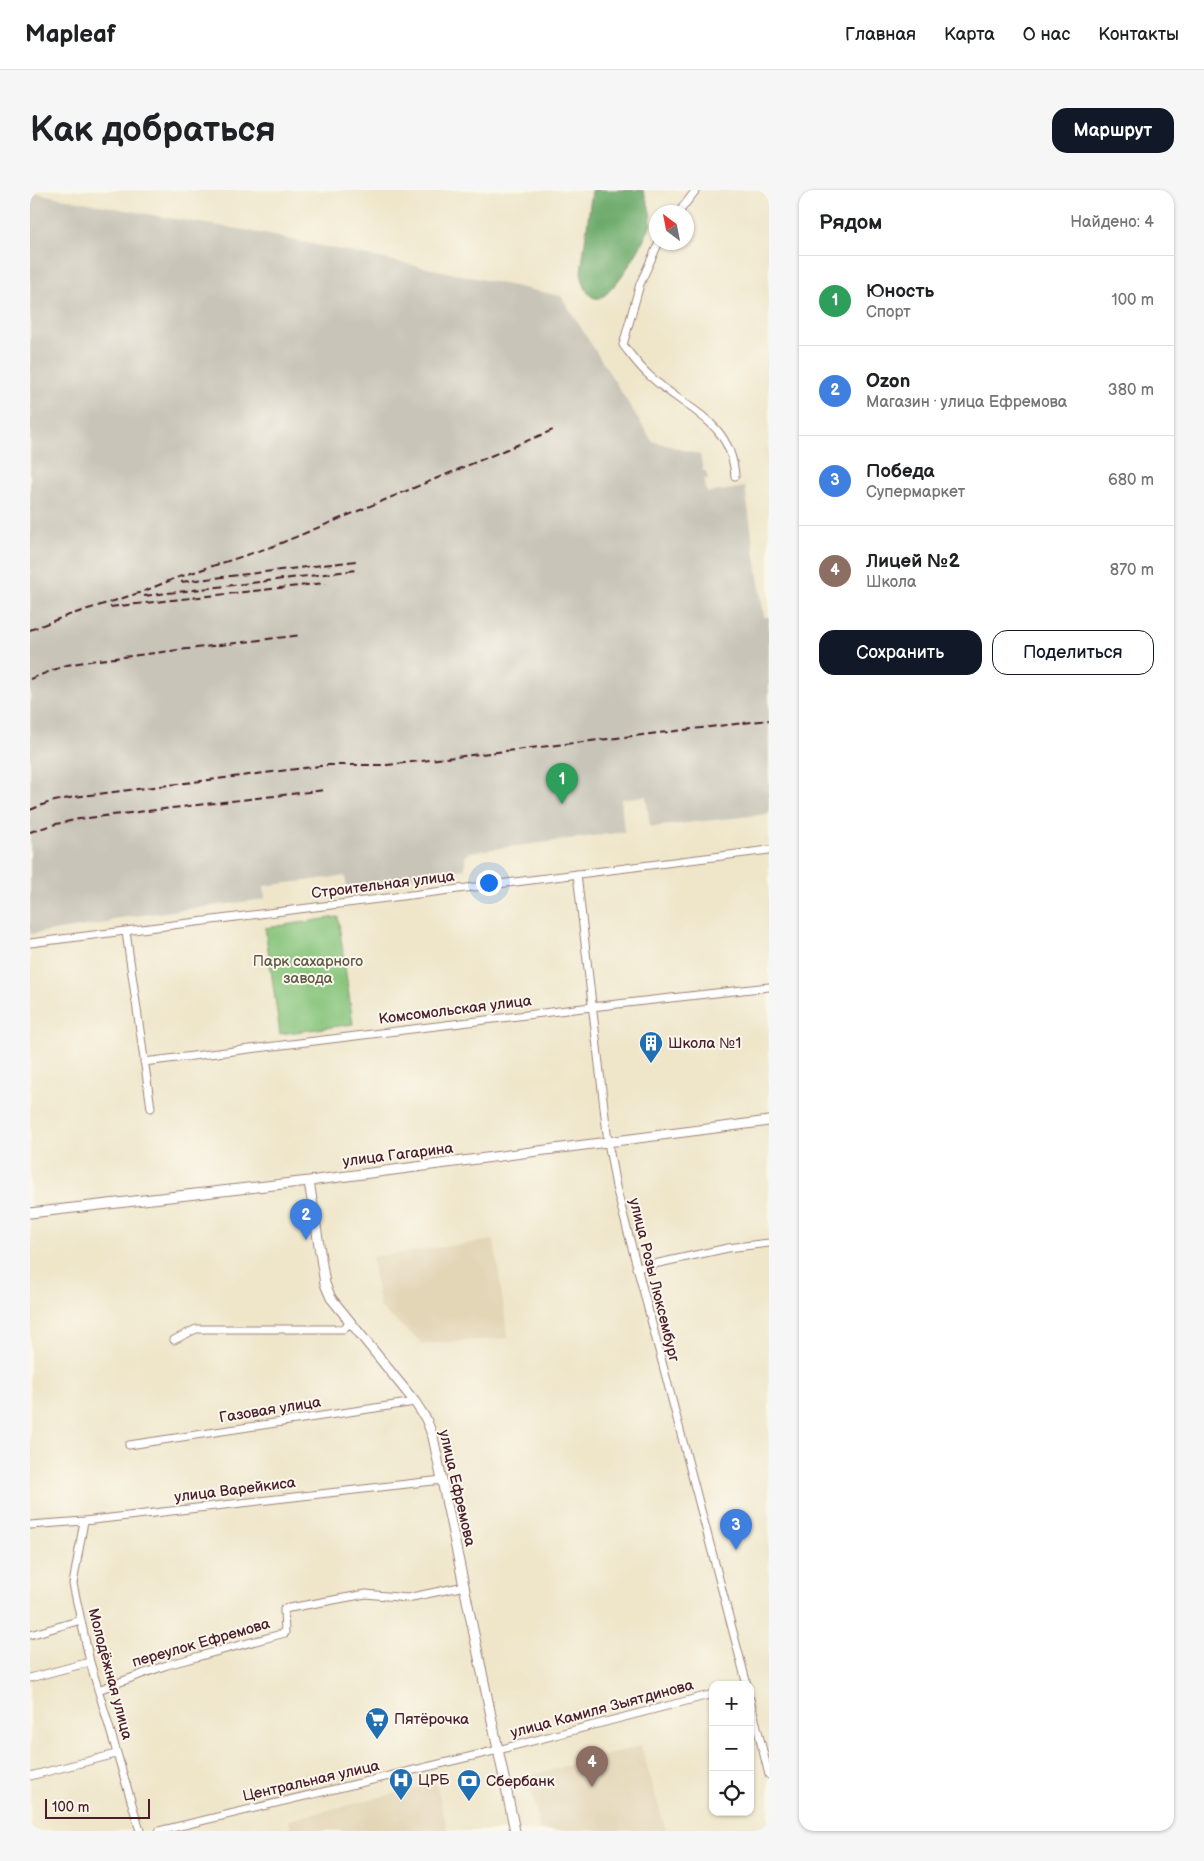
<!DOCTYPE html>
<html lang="ru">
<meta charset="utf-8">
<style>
:root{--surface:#fff;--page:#f6f6f6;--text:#202124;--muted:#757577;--line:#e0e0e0;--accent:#111827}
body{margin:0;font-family:"Balsamiq Sans",sans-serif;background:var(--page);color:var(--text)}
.controls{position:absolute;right:15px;bottom:15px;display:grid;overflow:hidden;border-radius:10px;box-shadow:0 1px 4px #0004}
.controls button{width:45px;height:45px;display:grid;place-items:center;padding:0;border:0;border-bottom:1px solid var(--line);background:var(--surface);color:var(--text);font:25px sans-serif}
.compass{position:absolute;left:619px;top:15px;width:45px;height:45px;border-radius:50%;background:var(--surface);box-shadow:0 1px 4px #0004;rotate:328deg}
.scale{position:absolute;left:15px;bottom:12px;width:105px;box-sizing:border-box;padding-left:5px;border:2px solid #4a1f2b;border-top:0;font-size:14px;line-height:18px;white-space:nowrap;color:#4a1f2b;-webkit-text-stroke:4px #fbf7ec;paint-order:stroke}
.you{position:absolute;left:458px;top:692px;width:18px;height:18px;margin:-12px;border:4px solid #fff;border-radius:50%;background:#1a73e8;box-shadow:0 0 0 8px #1a73e833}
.badge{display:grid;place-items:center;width:32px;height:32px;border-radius:50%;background:var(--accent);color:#fff;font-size:16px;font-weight:700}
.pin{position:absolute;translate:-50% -41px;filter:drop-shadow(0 1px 2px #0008)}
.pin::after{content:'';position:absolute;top:26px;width:18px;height:15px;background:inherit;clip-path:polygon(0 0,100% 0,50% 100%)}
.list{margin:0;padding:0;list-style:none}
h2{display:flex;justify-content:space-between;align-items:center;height:65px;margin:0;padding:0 20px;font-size:21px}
h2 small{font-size:16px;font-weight:400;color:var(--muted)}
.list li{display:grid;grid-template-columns:32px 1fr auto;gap:15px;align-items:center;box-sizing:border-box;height:90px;padding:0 20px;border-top:1px solid var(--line)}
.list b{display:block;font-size:19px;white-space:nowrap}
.list p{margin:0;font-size:16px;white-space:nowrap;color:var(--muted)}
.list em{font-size:16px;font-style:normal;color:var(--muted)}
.actions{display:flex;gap:10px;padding:15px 20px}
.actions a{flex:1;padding:11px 0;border:1px solid var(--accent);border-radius:15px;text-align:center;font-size:18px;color:var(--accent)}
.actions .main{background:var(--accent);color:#fff}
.icon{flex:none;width:28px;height:28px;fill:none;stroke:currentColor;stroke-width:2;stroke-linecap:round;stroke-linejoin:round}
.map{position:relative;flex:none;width:739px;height:1641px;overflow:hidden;border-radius:15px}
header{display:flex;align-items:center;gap:30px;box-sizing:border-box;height:70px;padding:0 25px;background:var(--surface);border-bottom:1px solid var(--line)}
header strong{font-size:24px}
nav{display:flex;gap:28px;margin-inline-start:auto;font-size:18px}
.intro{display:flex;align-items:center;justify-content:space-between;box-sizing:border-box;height:120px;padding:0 30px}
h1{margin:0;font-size:35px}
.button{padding:12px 22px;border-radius:15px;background:var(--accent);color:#fff;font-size:18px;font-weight:700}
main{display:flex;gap:30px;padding:0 30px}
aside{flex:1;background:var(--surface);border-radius:15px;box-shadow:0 1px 4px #0004}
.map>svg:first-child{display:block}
.built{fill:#e3d6b7}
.industrial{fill:#c8c4b8}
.green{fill:#86c47a;stroke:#687252}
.forest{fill:#6caa6a;stroke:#5b644a}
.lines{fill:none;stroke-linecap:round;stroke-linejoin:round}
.minor-casing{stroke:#9c827a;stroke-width:9}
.tertiary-casing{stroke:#9c827a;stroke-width:11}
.minor{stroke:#fff;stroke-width:7}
.tertiary{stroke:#fff;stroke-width:9}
.rail{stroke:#4a1f2b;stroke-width:2;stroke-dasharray:8 4;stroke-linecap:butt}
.labels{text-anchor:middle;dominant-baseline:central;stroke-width:4;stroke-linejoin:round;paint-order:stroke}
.street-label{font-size:15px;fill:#4a1f2b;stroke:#fbf7ec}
.park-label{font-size:15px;fill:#5f5947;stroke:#fbf7ec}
.poi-label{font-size:15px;fill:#4a1f2b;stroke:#fbf7ec;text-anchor:start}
</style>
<header>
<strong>Mapleaf</strong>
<nav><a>Главная</a><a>Карта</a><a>О нас</a><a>Контакты</a></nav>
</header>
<div class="intro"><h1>Как добраться</h1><a class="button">Маршрут</a></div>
<main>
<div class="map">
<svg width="739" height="1641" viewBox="0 0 739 1641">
<rect width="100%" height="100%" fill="#fbf7ec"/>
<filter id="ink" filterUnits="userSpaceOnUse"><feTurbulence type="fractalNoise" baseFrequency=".02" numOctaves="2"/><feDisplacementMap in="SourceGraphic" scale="10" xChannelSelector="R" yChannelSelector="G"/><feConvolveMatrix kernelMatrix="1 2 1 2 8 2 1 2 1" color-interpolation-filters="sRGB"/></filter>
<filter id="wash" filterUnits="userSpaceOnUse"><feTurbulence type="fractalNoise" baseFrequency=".0096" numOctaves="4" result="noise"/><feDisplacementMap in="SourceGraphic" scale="20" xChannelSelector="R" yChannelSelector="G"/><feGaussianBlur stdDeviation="1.12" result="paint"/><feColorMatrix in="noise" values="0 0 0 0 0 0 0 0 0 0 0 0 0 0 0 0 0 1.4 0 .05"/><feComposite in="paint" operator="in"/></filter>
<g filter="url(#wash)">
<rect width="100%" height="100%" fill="#efe6ca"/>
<path class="built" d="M 464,1050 L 478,1148 L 393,1154 L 349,1117 L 342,1067 Z
M 611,1556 L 636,1641 L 510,1641 L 498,1586 Z
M 406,1593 L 418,1641 L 262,1641 L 259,1630 Z"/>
<path class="industrial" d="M 0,2 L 133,27 L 215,40 L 531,106 L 622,251 L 670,265 L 673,281 L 676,281 L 678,289 L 674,289 L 677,303 L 715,297 L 734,427 L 739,427 L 739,624 L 620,637 L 616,606 L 591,609 L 594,642 L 440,662 L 435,667 L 435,679 L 331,694 L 331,697 L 317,698 L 315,686 L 234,696 L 235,709 L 83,729 L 79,733 L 0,744 Z"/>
<path class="green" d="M 308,727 L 323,834 L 250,844 L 235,738 Z"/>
<path class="forest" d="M 562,0 L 613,0 C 616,9 621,20 621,30 C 622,43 582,107 569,108 C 556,110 553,91 551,82 Z"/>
</g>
<g filter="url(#ink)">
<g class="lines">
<g class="minor-casing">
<path id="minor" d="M 649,22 L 666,0
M 629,52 L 610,94 L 593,155 C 602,166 610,178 621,187 C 656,220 701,230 705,286
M 547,684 L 578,952 L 586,997 L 717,1495
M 96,742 L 121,918
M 0,753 L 739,660
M 114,872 L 561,817 L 739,797
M 606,1078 L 698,1058 L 739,1053
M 144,1150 L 166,1139 L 313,1139 L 320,1133
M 99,1255 L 385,1212
M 54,1331 L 43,1394 L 60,1472 L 110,1641
M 0,1335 L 54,1331 L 412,1290
M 0,1445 L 51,1430
M 0,1488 L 60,1472
M 68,1500 L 137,1475 L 255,1443 L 254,1419 L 336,1404 L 377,1408 L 435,1396
M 720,1509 L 739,1585
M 0,1586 L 86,1564
M 129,1641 L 468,1560 L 683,1504"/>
</g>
<g class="tertiary-casing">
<path id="tertiary" d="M 279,991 L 295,1094 L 301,1108 L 385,1212 L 396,1229 L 403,1247 L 485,1641
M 0,1023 L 279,991 L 739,931"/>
</g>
<use href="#minor" class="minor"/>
<use href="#tertiary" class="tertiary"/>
<path class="rail" d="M 151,392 L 326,371
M 114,406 L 327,380
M 80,417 L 295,393
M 0,440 L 36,426 L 112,402 L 146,388 L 244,356 L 523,240
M 0,489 L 37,475 L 60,471 L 271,445
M 0,620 L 20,612 L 44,607 L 297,575 L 357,575 L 739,530
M 0,642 L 22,635 L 49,629 L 295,600"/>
</g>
</g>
<defs>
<g id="building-pin" transform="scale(1.25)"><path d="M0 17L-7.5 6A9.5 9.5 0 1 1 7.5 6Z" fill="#1f6fb2" stroke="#fbf7ec"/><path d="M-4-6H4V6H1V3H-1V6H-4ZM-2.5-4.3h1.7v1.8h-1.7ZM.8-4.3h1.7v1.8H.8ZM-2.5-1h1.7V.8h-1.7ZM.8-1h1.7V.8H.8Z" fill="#fff"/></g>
<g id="supermarket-pin" transform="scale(1.25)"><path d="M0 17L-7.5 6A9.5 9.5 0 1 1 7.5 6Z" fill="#1f6fb2" stroke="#fbf7ec"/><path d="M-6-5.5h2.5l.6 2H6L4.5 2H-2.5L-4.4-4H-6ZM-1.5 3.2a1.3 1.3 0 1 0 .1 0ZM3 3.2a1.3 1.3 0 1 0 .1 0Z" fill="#fff"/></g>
<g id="hospital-pin" transform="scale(1.25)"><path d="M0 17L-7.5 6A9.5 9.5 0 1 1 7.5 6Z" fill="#1f6fb2" stroke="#fbf7ec"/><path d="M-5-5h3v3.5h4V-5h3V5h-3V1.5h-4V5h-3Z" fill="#fff"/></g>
<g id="bank-pin" transform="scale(1.25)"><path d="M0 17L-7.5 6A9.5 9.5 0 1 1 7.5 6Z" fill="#1f6fb2" stroke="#fbf7ec"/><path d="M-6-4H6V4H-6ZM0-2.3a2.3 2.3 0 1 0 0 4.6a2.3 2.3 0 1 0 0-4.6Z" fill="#fff"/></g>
</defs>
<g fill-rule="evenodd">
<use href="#building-pin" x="621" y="853"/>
<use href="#supermarket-pin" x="347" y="1529"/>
<use href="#hospital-pin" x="371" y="1590"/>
<use href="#bank-pin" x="439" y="1591"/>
</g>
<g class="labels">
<g class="street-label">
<text transform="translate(353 695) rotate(-7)">Строительная улица</text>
<text transform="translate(425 820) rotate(-7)">Комсомольская улица</text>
<text transform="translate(368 965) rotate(-7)">улица Гагарина</text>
<text transform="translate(624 1090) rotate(76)">улица Розы Люксембург</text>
<text transform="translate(240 1220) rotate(-9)">Газовая улица</text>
<text transform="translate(427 1298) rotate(77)">улица Ефремова</text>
<text transform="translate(205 1300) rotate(-7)">улица Варейкиса</text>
<text transform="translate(171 1453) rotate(-16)">переулок Ефремова</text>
<text transform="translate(80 1484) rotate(75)">Молодёжная улица</text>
<text transform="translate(572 1519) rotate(-15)">улица Камиля Зыятдинова</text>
<text transform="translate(281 1591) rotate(-13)">Центральная улица</text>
</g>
<g class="park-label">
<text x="278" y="771">Парк сахарного<tspan x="278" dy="17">завода</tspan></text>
</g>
<g class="poi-label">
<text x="638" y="853">Школа №1</text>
<text x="364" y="1529">Пятёрочка</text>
<text x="388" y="1590">ЦРБ</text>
<text x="456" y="1591">Сбербанк</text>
</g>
</g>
</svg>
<div class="controls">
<button>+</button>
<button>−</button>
<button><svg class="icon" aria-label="locate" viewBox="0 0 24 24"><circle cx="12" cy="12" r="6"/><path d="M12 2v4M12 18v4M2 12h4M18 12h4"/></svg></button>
</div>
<svg class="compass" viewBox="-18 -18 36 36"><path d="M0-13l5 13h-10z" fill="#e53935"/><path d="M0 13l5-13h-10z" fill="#757577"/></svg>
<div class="scale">100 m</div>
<div class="you"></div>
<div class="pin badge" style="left:532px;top:614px;background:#2e9e5b">1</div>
<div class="pin badge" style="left:276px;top:1050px;background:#3f7fe0">2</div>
<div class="pin badge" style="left:706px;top:1360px;background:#3f7fe0">3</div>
<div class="pin badge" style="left:562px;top:1597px;background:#8d6e63">4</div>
</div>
<aside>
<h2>Рядом<small>Найдено: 4</small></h2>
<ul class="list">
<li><span class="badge" style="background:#2e9e5b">1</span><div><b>Юность</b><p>Спорт</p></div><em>100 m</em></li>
<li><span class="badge" style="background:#3f7fe0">2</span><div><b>Ozon</b><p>Магазин · улица Ефремова</p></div><em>380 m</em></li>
<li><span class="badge" style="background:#3f7fe0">3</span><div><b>Победа</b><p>Супермаркет</p></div><em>680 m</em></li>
<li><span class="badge" style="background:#8d6e63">4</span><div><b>Лицей №2</b><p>Школа</p></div><em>870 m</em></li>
</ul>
<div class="actions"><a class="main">Сохранить</a><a>Поделиться</a></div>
</aside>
</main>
